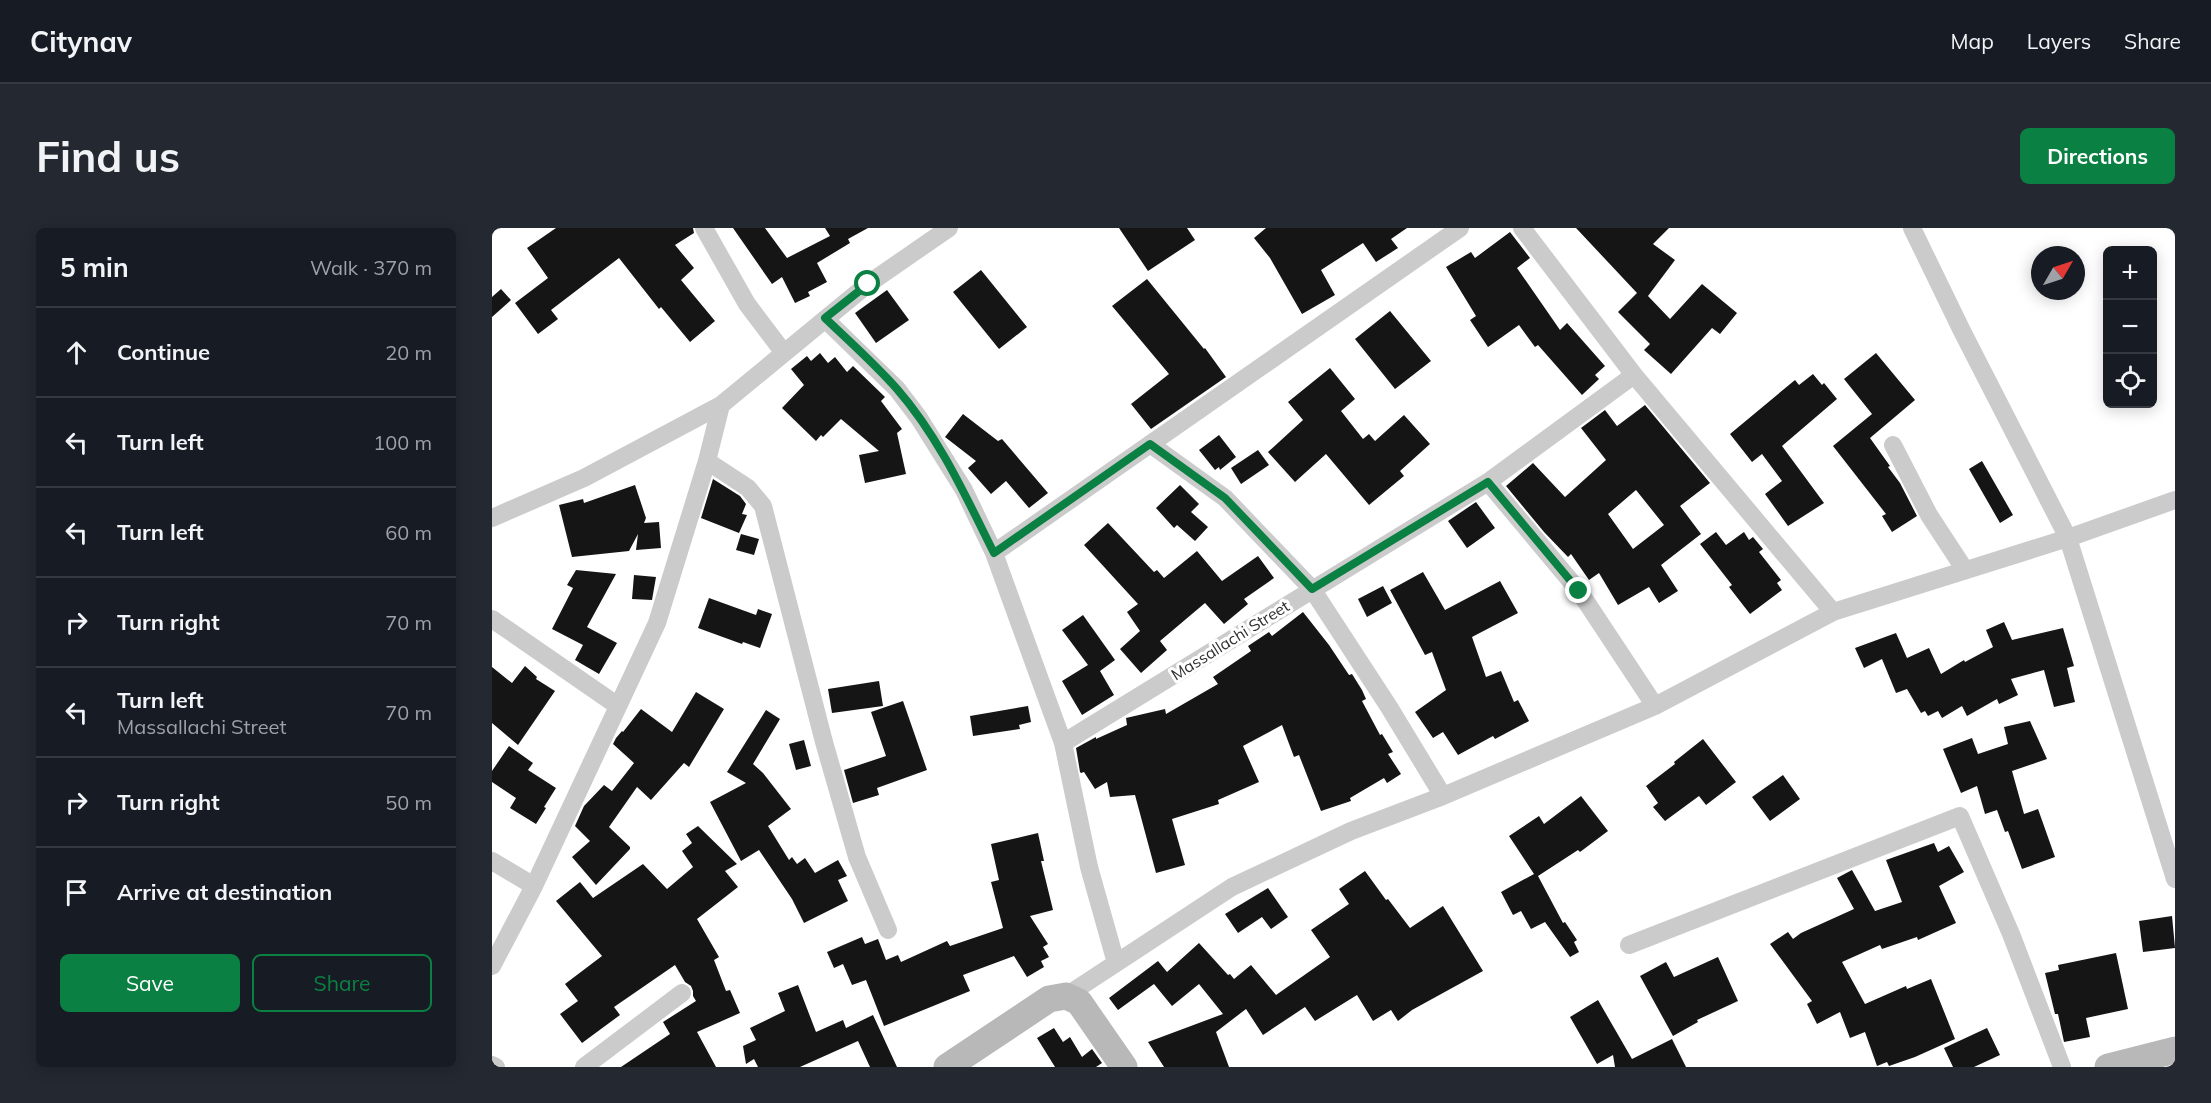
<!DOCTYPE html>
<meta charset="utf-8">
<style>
:root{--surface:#171b24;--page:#242831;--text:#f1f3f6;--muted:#9ea1a6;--line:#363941;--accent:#0b8043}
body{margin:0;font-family:Mulish,sans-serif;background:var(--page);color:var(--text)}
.controls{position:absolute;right:18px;top:18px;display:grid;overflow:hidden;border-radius:9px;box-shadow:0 3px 15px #0003}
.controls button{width:54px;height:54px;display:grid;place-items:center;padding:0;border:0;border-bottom:2px solid var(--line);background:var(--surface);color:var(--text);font:30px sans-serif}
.compass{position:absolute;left:1539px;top:18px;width:54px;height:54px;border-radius:50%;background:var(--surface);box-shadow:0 3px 15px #0003;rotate:51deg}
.stop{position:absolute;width:18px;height:18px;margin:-14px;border:4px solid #0b8043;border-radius:50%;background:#fff}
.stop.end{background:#0b8043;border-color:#fff;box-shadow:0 2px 6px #0008}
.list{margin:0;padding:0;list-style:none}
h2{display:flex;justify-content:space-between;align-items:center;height:78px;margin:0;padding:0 24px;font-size:26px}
h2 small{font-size:20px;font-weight:400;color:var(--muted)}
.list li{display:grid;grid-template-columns:39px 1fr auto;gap:18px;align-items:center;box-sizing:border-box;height:90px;padding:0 24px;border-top:2px solid var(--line)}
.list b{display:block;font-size:22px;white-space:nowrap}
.list p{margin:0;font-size:20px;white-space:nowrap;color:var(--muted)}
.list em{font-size:20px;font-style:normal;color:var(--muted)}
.actions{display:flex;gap:12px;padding:18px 24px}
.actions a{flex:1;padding:14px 0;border:2px solid var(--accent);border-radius:9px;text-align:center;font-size:21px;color:var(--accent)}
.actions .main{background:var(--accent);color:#fff}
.icon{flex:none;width:33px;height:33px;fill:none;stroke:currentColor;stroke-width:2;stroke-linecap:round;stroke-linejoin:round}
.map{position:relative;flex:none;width:1683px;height:839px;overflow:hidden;border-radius:9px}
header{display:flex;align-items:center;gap:36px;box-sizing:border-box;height:84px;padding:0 30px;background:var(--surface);border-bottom:2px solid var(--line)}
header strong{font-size:28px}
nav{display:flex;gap:33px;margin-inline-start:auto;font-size:21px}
.intro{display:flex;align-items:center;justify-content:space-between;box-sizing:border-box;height:144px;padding:0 36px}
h1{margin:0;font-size:42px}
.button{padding:15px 27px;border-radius:9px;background:var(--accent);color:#fff;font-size:21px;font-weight:700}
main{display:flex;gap:36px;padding:0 36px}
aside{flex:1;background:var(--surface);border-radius:9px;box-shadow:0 3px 15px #0003}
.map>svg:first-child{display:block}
.building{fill:#151515;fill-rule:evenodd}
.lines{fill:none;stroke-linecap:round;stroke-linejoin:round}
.street{stroke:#cbcbcb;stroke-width:18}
.secondary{stroke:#b8b8b8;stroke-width:27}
.route{stroke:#0b8043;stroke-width:8}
.labels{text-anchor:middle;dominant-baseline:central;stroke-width:6;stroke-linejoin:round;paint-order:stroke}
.street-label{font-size:16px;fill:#2e2e2e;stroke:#fff}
</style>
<header>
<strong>Citynav</strong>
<nav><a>Map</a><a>Layers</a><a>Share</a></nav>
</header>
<div class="intro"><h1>Find us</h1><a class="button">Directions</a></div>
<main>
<aside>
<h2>5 min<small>Walk · 370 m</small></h2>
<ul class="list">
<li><svg class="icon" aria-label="ahead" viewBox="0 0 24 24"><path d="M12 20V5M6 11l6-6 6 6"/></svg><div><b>Continue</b></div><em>20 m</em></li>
<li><svg class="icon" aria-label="left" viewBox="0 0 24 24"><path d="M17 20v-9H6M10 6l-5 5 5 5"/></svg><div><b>Turn left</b></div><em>100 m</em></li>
<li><svg class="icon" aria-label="left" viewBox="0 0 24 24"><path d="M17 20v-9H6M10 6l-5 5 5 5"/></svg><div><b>Turn left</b></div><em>60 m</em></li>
<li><svg class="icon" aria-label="right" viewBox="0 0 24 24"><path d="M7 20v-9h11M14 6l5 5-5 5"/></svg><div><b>Turn right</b></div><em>70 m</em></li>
<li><svg class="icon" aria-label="left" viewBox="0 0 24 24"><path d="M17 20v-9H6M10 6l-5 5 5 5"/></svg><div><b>Turn left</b><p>Massallachi Street</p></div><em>70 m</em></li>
<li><svg class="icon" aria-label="right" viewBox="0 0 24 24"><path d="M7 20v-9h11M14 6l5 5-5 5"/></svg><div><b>Turn right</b></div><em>50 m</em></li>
<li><svg class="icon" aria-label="arrive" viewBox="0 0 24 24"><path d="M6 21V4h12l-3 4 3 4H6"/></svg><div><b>Arrive at destination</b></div></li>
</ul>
<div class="actions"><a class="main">Save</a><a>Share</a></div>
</aside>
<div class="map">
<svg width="1683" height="839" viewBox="0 0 1683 839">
<rect width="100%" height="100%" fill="#fff"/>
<path class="building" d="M 64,0 L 201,0 L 202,5 L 183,17 L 202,40 L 189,52 L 223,93 L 198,114 L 169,79 L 167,81 L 127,30 L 59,82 L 66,91 L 46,106 L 23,75 L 56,50 L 35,20 Z
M 241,0 L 273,0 L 295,30 L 338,8 L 333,0 L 376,0 L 356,11 L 358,15 L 325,35 L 335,54 L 316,64 L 318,68 L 303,75 L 290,49 L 280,56 Z
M 627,0 L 695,0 L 703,12 L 656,43 Z
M 774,0 L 915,0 L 899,11 L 906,20 L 884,34 L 871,15 L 829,42 L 843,67 L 810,86 L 778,30 L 762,10 Z
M 1084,0 L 1177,0 L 1161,16 L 1183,32 L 1156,68 L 1178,91 L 1210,56 L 1245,85 L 1228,106 L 1220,100 L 1179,146 L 1152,122 L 1158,116 L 1126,84 L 1145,65 Z
M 1018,4 L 1038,30 L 1025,40 L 1068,102 L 1075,95 L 1113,138 L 1103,147 L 1107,151 L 1090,167 L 1046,117 L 1043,119 L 1027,97 L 996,119 L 978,92 L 984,88 L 954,39 L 979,24 L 983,30 Z
M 489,42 L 535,99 L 507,121 L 461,64 Z
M 655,51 L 712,121 L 713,120 L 734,149 L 659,201 L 639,176 L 677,146 L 620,78 Z
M 9,61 L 19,72 L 0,89 L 0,69 Z
M 395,62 L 417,92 L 384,115 L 363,85 Z
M 898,83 L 939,133 L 903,161 L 863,111 Z
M 328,125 L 336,135 L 343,129 L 355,144 L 361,138 L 393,169 L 389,173 L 410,201 L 405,205 L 414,246 L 373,255 L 367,227 L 387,223 L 349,191 L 331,209 L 329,207 L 324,213 L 290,180 L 312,157 L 299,141 L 315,128 L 319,133 Z
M 1384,125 L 1423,172 L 1378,210 L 1398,238 L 1396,239 L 1408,255 L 1425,288 L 1400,304 L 1390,288 L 1394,286 L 1341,218 L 1380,186 L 1352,151 Z
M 838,140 L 863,171 L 849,183 L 871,211 L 877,206 L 883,213 L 912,187 L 938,216 L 908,243 L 912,248 L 877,277 L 834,226 L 803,254 L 776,224 L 811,192 L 796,174 Z
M 1321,146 L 1330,157 L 1332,155 L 1345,171 L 1290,218 L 1332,275 L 1296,298 L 1273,266 L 1290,253 L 1270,226 L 1260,234 L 1238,206 L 1303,152 L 1307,157 Z
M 1153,177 L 1218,255 L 1188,278 L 1209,306 L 1169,337 L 1186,363 L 1167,375 L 1157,359 L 1126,377 L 1107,345 L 1097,352 L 1079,326 L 1076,329 L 1052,304 L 1014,258 L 1041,235 L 1073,269 L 1114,232 L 1089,200 L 1113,182 L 1125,198 ZM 1144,262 L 1172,297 L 1141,321 L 1116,286 Z
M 471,186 L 506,213 L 510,211 L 556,265 L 537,280 L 514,253 L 499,266 L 476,240 L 484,233 L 453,209 Z
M 727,207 L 744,229 L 728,242 L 727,239 L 723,242 L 707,222 Z
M 766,222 L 777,237 L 749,256 L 739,240 Z
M 1490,233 L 1521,287 L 1508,295 L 1477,241 Z
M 221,251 L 248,268 L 254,276 L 250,286 L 255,287 L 247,305 L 209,290 Z
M 143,257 L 154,290 L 152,295 L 167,294 L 169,320 L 144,322 L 146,306 L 137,323 L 80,329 L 67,277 L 91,271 L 92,275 Z
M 688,257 L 707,276 L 699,284 L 716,299 L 703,313 L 685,297 L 682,300 L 664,280 Z
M 984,274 L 1003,300 L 975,320 L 956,293 Z
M 616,295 L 662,344 L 665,342 L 672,350 L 705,323 L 730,353 L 766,328 L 782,350 L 752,371 L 756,376 L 732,396 L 713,375 L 668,413 L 675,422 L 649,445 L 628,421 L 648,403 L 635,384 L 646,376 L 592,317 Z
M 1224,304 L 1234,317 L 1252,304 L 1257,312 L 1261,309 L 1271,321 L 1267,324 L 1289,352 L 1285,355 L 1290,362 L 1258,386 L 1237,359 L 1240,357 L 1208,316 Z
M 249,306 L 267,311 L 262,327 L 244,322 Z
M 84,342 L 124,346 L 95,399 L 125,415 L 107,446 L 83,432 L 91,417 L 60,401 L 81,360 L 75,357 Z
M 931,344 L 953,382 L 1008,353 L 1026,385 L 980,409 L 994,449 L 1009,443 L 1022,474 L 1026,472 L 1037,493 L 1003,511 L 1001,508 L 966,527 L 951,504 L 941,510 L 923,484 L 954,462 L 940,424 L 933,427 L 898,362 Z
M 142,347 L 164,349 L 160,372 L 140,371 Z
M 891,358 L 900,375 L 875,389 L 866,371 Z
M 217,370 L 264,387 L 266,381 L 280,386 L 268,420 L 251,414 L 250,416 L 206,400 Z
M 811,384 L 837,417 L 857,447 L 860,446 L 870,462 L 874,471 L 870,473 L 888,507 L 890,506 L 901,524 L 896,526 L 909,546 L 895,555 L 892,550 L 858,570 L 859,573 L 829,583 L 807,527 L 802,529 L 790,497 L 751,518 L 767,554 L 726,572 L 727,576 L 680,591 L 693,637 L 664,645 L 643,567 L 618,569 L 615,554 L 603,561 L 592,544 L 589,545 L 588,544 L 584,520 L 604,509 L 604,511 L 635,497 L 634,490 L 673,481 L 674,486 L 726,456 L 721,449 L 759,423 L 756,418 L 777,404 L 780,408 Z
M 591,387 L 623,432 L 608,443 L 622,467 L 590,487 L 570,453 L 596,437 L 570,402 Z
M 1512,394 L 1520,412 L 1571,400 L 1582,438 L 1575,440 L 1583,474 L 1562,479 L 1552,442 L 1519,451 L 1526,467 L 1507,476 L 1505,471 L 1475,488 L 1470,478 L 1450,490 L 1446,483 L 1436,488 L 1433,483 L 1429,485 L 1415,461 L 1404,465 L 1390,431 L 1372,440 L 1363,420 L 1404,405 L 1415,430 L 1437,420 L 1449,446 L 1472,432 L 1473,434 L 1501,419 L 1494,402 Z
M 33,438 L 45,449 L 44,451 L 63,463 L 26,517 L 0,495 L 0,439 L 20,455 Z
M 387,453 L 391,478 L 340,485 L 336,461 Z
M 204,464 L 232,481 L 197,539 L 192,535 L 159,572 L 145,559 L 117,599 L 138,619 L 138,621 L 104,657 L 80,629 L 98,613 L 83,598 L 92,578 L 112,557 L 120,563 L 142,535 L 121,516 L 124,510 L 130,503 L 131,504 L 149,481 L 180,504 Z
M 411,473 L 435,542 L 385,560 L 387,567 L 361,575 L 352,542 L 394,528 L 379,484 Z
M 536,478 L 539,494 L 527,497 L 528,501 L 481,508 L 478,488 Z
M 274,482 L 288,491 L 261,536 L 271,545 L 299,581 L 276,598 L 297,632 L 300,629 L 305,636 L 313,630 L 323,645 L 346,632 L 355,648 L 346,652 L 356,673 L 312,695 L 300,671 L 267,622 L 249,633 L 218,574 L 254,555 L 235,544 Z
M 1538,493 L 1555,531 L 1520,543 L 1532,586 L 1546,581 L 1563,629 L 1530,641 L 1516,603 L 1513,604 L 1505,582 L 1493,586 L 1485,558 L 1469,565 L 1451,521 L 1480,510 L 1486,526 L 1516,516 L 1512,499 Z
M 1211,511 L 1244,554 L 1214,577 L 1207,568 L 1173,593 L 1161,579 L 1166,575 L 1154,558 L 1183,536 L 1182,534 Z
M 312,512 L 319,538 L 304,542 L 297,516 Z
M 17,518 L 41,535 L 36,542 L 64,560 L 52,579 L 54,580 L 44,596 L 18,580 L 24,570 L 0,554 L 0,543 Z
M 1291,547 L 1308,571 L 1278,593 L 1260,569 Z
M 1089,568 L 1116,603 L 1088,624 L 1086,622 L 1046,648 L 1071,695 L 1073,694 L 1085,712 L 1082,714 L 1087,724 L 1078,729 L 1053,694 L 1039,701 L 1029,683 L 1021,687 L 1009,664 L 1042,646 L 1017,608 L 1047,588 L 1052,596 Z
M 206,598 L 245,636 L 233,643 L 246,659 L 205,691 L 227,729 L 222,732 L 234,763 L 238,762 L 248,785 L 205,804 L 224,839 L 129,839 L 178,806 L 171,794 L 204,773 L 201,768 L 201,763 L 199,758 L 193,754 L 183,737 L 122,779 L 128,787 L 90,815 L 68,786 L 86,773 L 73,756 L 110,728 L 64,673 L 88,654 L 101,670 L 151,636 L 175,661 L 201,639 L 190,623 L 200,615 L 194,606 Z
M 546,605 L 552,633 L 549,633 L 561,682 L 538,688 L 556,716 L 551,719 L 557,729 L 549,733 L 552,739 L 535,749 L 522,728 L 471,747 L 478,763 L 392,798 L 374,752 L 360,757 L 351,736 L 342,740 L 335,724 L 370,709 L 373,716 L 386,711 L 394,732 L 406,727 L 409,734 L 455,713 L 458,718 L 511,700 L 499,654 L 507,652 L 499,616 Z
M 1442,615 L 1446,624 L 1457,618 L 1472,644 L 1447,658 L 1464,695 L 1426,712 L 1425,709 L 1390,721 L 1388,717 L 1350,734 L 1373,776 L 1414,758 L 1415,761 L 1439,751 L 1463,811 L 1423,829 L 1397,838 L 1395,834 L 1385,838 L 1373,804 L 1358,810 L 1348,784 L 1325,796 L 1315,776 L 1320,773 L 1278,716 L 1296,704 L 1301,711 L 1309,705 L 1362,681 L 1345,650 L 1360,642 L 1383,683 L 1410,674 L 1394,632 Z
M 873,643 L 894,672 L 896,671 L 918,700 L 951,678 L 991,743 L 920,782 L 906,793 L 899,782 L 881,793 L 865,767 L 823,793 L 813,779 L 771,807 L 754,781 L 724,804 L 737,839 L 672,839 L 656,814 L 731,786 L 707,756 L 680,778 L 662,756 L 626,782 L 617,770 L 666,733 L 675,744 L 707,715 L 736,747 L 738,746 L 742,751 L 759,737 L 784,767 L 838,729 L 819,702 L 857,676 L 847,661 Z
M 776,660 L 796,689 L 779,701 L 770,689 L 746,705 L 733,686 Z
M 1680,688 L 1683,720 L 1651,724 L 1647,693 Z
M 1624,725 L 1636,781 L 1594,790 L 1598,809 L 1572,814 L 1566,786 L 1563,786 L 1553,745 L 1567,742 L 1566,737 Z
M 1226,729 L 1246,773 L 1205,792 L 1206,794 L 1181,808 L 1148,748 L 1174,734 L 1182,749 Z
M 306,757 L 324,804 L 351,792 L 354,800 L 381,787 L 405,839 L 378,839 L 366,813 L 308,839 L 266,839 L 262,831 L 254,836 L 251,818 L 264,812 L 258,800 L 293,783 L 286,765 Z
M 1106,772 L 1140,831 L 1180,811 L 1194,839 L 1123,839 L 1121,827 L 1105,836 L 1078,789 Z
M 562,800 L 571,814 L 578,809 L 590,829 L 600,821 L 610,835 L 604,839 L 563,839 L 545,810 Z
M 1495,800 L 1508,827 L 1482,839 L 1461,839 L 1452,820 Z"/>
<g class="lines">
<path class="street" d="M 212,0 L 255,76 L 292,125
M 1030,0 L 1142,147 L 1341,384
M 1420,0 L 1470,103 L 1576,310 L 1683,651
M 333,91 L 405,161 L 427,190 L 472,262 L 502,325 L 571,515 L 597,639 L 624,735
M 658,216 L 733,270 L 820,361 L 897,479 L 951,568
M 1401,217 L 1437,287 L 1473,342
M 215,233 L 256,260 L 271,278 L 332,514 L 365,629 L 396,702
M 996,254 L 1087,363 L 1163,478
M 0,290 L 92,250 L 229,177 L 376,56 L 457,0
M 502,325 L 968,0
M 0,391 L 126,478
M 571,515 L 996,254 L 1142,147
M 0,633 L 42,658
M 1137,717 L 1468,588 L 1519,706 L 1570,839
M 0,738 L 42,658 L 165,395 L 215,233 L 229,177
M 574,768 L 740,659 L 859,603 L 951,568 L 1163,478 L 1341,384 L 1576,310 L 1683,272
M 0,837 L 4,839
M 92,839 L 190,765"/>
<path class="secondary" d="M 455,839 L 557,771 L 574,768 L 587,774 L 632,839
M 1616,839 L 1683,822"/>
</g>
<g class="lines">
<path class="route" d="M 376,56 L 333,90 C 357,113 383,136 405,161 C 447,209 474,269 502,325 L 658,216 L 733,270 L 820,361 L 996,254 L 1087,363"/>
</g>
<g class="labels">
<g class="street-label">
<text transform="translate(738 412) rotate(-32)">Massallachi Street</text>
</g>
</g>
</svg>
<div class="controls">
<button>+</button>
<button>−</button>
<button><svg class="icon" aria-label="locate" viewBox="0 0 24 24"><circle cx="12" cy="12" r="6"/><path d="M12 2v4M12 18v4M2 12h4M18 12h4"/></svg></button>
</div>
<svg class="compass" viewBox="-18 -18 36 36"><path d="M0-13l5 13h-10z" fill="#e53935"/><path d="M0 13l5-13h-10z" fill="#9ea1a6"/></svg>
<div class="stop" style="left:376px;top:56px"></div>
<div class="stop end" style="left:1087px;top:363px"></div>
</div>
</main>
